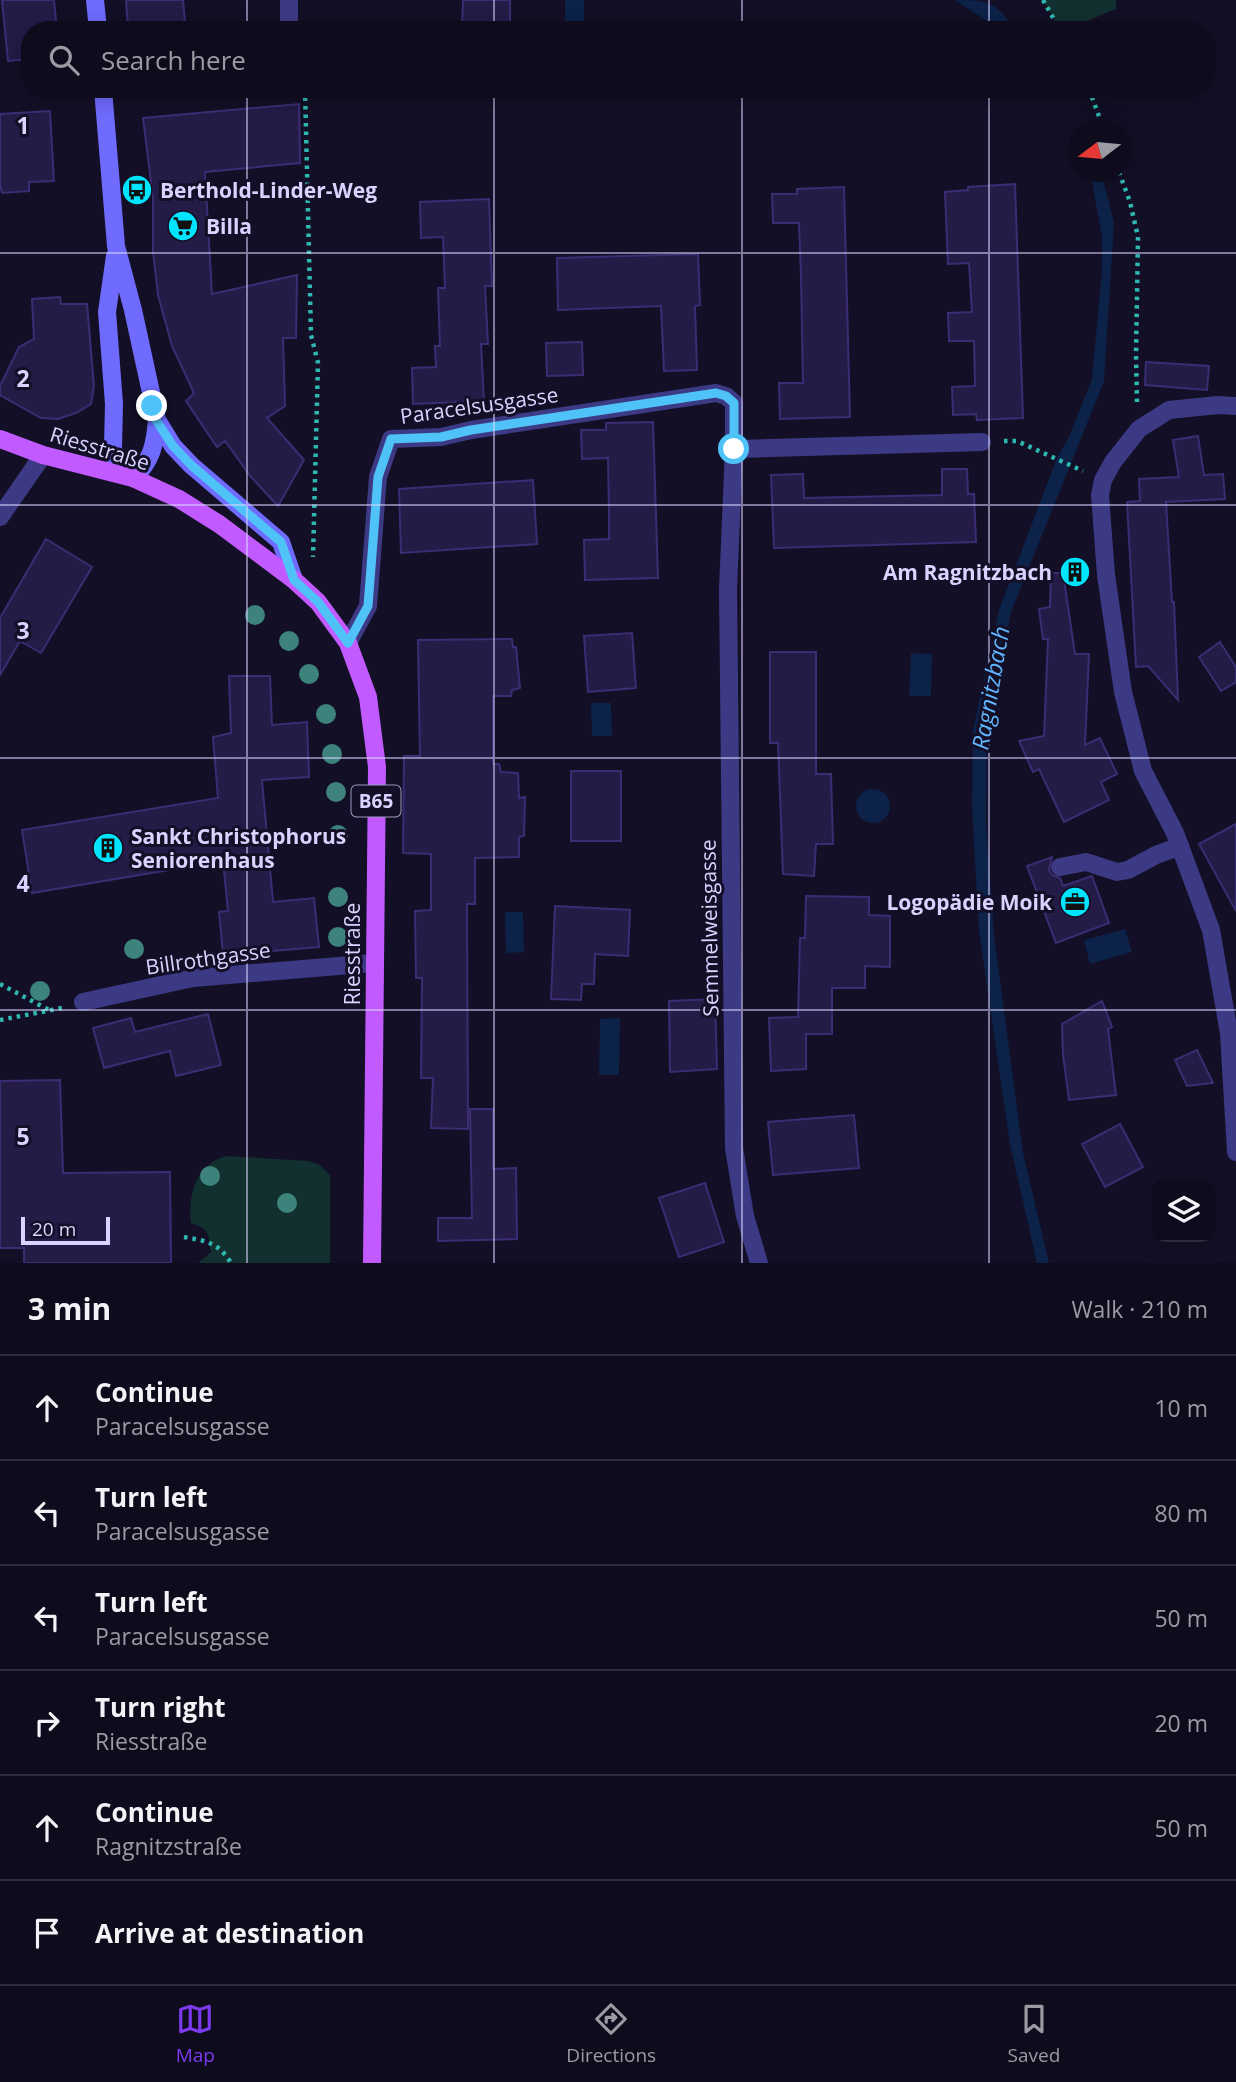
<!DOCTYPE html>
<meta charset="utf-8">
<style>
:root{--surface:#0e0b1c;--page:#171425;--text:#f1f3f6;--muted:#9b9ba3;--line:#2e2b3b;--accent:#7c3aed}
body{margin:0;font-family:"Open Sans",sans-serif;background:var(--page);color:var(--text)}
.controls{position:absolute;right:21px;bottom:21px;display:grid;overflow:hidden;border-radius:14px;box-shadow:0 4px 18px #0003}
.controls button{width:63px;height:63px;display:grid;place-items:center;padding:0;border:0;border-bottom:2px solid var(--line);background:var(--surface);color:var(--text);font:35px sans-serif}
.compass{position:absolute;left:1068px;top:119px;width:63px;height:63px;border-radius:50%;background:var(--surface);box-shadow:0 4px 18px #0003;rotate:254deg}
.scale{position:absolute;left:21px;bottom:18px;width:89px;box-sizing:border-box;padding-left:7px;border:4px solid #d9d4ff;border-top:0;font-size:19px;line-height:24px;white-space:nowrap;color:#d9d4ff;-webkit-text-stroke:5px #130f26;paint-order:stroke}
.stop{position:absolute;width:21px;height:21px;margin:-16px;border:5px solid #4fc3f7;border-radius:50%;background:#fff}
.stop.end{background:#4fc3f7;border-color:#fff;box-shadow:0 2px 7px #0008}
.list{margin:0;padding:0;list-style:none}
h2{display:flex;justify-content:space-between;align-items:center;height:91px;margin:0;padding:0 28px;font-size:30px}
h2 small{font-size:23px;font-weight:400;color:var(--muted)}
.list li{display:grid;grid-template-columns:46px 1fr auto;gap:21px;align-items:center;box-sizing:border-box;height:105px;padding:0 28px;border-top:2px solid var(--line)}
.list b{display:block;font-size:26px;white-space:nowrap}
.list p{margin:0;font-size:23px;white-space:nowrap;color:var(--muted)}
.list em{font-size:23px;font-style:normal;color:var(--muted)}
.icon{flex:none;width:38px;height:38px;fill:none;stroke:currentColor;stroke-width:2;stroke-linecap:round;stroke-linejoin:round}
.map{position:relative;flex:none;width:1236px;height:1263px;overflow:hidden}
.search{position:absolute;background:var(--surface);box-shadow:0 4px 18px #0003;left:21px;right:21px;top:21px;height:77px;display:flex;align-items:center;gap:18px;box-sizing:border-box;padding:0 24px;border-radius:28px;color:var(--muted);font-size:26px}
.sheet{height:721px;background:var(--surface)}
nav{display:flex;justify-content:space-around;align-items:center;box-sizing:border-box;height:98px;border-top:2px solid var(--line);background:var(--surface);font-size:19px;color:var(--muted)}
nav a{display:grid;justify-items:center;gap:4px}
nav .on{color:var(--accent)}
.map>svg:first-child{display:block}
.green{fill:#12302f}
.water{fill:#0c2248}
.building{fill:#241b47;stroke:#3b2d73;stroke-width:2}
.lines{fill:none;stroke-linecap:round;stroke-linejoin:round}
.path{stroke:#2fb8b0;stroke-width:4.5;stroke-dasharray:3.5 5;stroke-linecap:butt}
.lane{stroke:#3d3a85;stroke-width:18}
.street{stroke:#3d3a85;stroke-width:18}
.secondary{stroke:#6f6bff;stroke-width:18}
.primary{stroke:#c25bff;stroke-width:18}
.tree{fill:#3d827b}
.route{stroke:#4fc3f7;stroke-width:9}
.grid{fill:none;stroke:#d9d4ff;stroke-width:2;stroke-opacity:0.55}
.labels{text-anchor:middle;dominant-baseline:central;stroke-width:6;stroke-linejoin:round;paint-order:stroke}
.shield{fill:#130f26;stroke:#9e99be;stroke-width:2}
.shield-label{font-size:19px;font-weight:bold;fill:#d9d4ff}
.poi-label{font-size:21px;font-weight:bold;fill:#d9d4ff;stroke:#130f26;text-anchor:start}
.street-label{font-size:21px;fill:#d9d4ff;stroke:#130f26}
.water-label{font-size:23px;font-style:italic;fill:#62b6ff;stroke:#130f26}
.grid-label{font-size:23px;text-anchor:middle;font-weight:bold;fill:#d9d4ff;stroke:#130f26;stroke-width:6;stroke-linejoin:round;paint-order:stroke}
</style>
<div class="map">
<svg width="1236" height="1263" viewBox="0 0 1236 1263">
<rect width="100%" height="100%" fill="#130f26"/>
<path class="green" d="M 1043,0 L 1116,0 L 1116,9 L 1065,30 L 1060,30 Z
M 226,1156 L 309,1161 L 320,1165 L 330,1175 L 330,1263 L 198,1263 L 211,1252 C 208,1233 210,1229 191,1223 C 188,1193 196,1165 226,1156 Z"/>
<path class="water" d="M 565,0 L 584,0 L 584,30 L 565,30 Z
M 955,0 C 989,0 995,2 1016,30 L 997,30 L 993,25 Z
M 1090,172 L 1101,172 L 1114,223 L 1104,381 L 1011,612 L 987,733 L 986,821 L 994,935 L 1023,1153 L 1049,1263 L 1037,1263 L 1010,1144 L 979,931 L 972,807 L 973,730 L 999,610 L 1057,458 L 1068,439 L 1092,379 L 1102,270 L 1102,236 Z
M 911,653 L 932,654 L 931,696 L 909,696 Z
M 591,703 L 611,703 L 612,736 L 592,736 Z
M856 806a17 17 0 1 1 34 0a17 17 0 1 1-34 0Z
M 505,912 L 523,912 L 524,952 L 506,953 Z
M 1125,929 L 1132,952 L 1090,964 L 1084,940 Z
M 620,1018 L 619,1075 L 599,1075 L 600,1019 Z"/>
<path class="building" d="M 2,0 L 54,0 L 57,30 L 30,30 L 30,59 L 8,61 Z
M 126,0 L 183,0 L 185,23 L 128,27 Z
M 463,0 L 510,0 L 510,30 L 462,30 Z
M 299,104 L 300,163 L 205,172 L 212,294 L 297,275 L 296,338 L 283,338 L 285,406 L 267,418 L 304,460 L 278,506 L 251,477 L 225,441 L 217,447 L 186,401 L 194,393 L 172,346 L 158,295 L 153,252 L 153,198 L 143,118 Z
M 50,111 L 54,181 L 29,182 L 29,191 L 2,193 L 0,184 L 0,114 Z
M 1015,184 L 1023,418 L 977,420 L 976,414 L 953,415 L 952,387 L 975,386 L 974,341 L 949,341 L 948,313 L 972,312 L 969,263 L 948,264 L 945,192 L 968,190 L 968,187 Z
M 844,187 L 850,417 L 780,419 L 779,383 L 803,383 L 801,275 L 799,223 L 773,223 L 772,194 L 797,194 L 797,189 Z
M 489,199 L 492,286 L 485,286 L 488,344 L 481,344 L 484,401 L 413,404 L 412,368 L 436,367 L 435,346 L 440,346 L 438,288 L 445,288 L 443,237 L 421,238 L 420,202 Z
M 698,254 L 700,305 L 695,306 L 697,370 L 664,371 L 661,306 L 558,310 L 557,258 Z
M 60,297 L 61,304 L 87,304 L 94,386 L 91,404 L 76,413 L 58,419 L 41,418 L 0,395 L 0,386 L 19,347 L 34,339 L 32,299 Z
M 582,342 L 583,375 L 547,376 L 546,343 Z
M 1146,362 L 1209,366 L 1207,390 L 1145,385 Z
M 653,422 L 658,578 L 585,580 L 584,540 L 609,539 L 609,515 L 608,458 L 582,459 L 581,430 L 606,430 L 606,423 Z
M 1198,436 L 1204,475 L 1223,474 L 1225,499 L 1166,502 L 1172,602 L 1174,602 L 1178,700 L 1148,666 L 1136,667 L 1127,502 L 1140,501 L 1139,479 L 1179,477 L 1173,440 Z
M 942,469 L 967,469 L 968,494 L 974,494 L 976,542 L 774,548 L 771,475 L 803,474 L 804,498 L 942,495 Z
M 533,480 L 537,544 L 401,553 L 399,489 Z
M 46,539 L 92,567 L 41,653 L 20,641 L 0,675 L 0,618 Z
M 1051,573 L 1063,573 L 1075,654 L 1089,654 L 1085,745 L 1100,738 L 1117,774 L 1101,782 L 1109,800 L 1064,822 L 1039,769 L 1033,772 L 1019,741 L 1044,736 L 1048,639 L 1043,639 L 1039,609 L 1050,607 Z
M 632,633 L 636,688 L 588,692 L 584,636 Z
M 512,639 L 513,647 L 516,647 L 520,688 L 512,690 L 511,696 L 493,696 L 493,764 L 499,764 L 501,772 L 518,773 L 519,798 L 525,797 L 524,836 L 519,837 L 519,857 L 475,858 L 475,904 L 467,904 L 468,1129 L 431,1128 L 433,1078 L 421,1078 L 422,978 L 416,978 L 415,911 L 431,910 L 431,854 L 403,853 L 404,756 L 420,756 L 418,640 Z
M 1220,642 L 1236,667 L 1236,682 L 1221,691 L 1199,657 Z
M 770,652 L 816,652 L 816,774 L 831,774 L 833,844 L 816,844 L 814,876 L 783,874 L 778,743 L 770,743 Z
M 229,676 L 270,676 L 272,725 L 307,722 L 309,777 L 262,780 L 273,902 L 314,898 L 319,947 L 223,955 L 219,912 L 228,911 L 223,861 L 32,893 L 22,830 L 218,798 L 213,737 L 231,733 Z
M 571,771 L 621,771 L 621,841 L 571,841 Z
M 1236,824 L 1236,911 L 1199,844 Z
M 1052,857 L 1049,870 L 1052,875 L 1060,878 L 1063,886 L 1092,876 L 1109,923 L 1056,943 L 1027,866 Z
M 806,896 L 869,897 L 869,915 L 890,916 L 890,967 L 865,966 L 865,988 L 832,988 L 832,1034 L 806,1034 L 806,1069 L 771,1071 L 769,1018 L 798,1017 L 800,938 L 805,938 Z
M 555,906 L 630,910 L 628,956 L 595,954 L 594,984 L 582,984 L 581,1000 L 551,999 Z
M 715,999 L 717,1069 L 670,1072 L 669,1001 Z
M 1102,1001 L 1112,1027 L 1108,1029 L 1116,1095 L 1069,1100 L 1063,1055 L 1062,1024 Z
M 208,1014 L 221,1065 L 176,1076 L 170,1051 L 104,1068 L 93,1028 L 131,1018 L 135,1032 Z
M 1197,1050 L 1213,1083 L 1187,1086 L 1175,1060 Z
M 60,1080 L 63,1173 L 170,1172 L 171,1263 L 24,1263 L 24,1248 L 0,1248 L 0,1081 Z
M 470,1109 L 493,1109 L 493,1169 L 516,1168 L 517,1239 L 438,1241 L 438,1218 L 472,1218 Z
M 854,1115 L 859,1168 L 773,1175 L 768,1122 Z
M 1120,1124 L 1143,1167 L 1105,1187 L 1082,1144 Z
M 705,1183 L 724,1242 L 679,1257 L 659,1198 Z"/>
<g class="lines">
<path class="path" d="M 1043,0 L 1060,30
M 305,89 L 311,335 L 318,363 L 313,557
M 1089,89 L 1104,130
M 1119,172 L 1130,202 L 1138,237 L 1136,356 L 1137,402
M 1004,441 L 1017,441 L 1083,471
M 0,984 L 49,1010
M 0,1020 L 62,1008
M 184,1237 C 206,1241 218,1242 231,1263"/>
<path class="lane" d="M 1060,867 L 1086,862 L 1117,872 L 1128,870 L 1156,855 L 1180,846"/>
<path class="street" d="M 289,30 L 289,0
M 1236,406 L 1218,405 L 1169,410 L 1139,429 L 1113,462 L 1103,480 L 1100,495 L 1106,575 L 1123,692 L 1143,771 L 1175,833 L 1211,930 L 1229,1033 L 1236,1152
M 734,449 L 728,589 L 734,1148 L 745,1216 L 759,1263
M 0,517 L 43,455
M 348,643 L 368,606 L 378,477 L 391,439 L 441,437 L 471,430 L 716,393 L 726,396 L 734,403 L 734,449 L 982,442
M 83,1002 L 193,978 L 375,963"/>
<path class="secondary" d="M 95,0 L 98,30
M 103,89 L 116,246 L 133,310 L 157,420 L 173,446 L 191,465 L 281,542 L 294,580
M 115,256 L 107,312 L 114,404 L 113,447 L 116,472
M 133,478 C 152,461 155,444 157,420"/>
<path class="primary" d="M 0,439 L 43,455 L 133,478 L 179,499 L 219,524 L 294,580 L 318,602 L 348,643 L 368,697 L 377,767 L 372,1263"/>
</g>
<g class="tree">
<circle cx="255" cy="615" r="10"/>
<circle cx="289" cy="641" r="10"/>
<circle cx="309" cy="674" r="10"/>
<circle cx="326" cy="714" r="10"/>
<circle cx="332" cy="754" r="10"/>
<circle cx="336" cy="792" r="10"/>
<circle cx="338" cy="835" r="10"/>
<circle cx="338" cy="897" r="10"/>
<circle cx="338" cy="937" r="10"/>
<circle cx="134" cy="949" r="10"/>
<circle cx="40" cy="991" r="10"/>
<circle cx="210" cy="1176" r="10"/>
<circle cx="287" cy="1203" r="10"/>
</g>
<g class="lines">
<path class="route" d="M 152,406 L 156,420 L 173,446 L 191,465 L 281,542 L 294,580 L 318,602 L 348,643 L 368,606 L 378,477 L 391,439 L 441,437 L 471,430 L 716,393 L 726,396 L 734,403 L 734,449"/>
</g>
<path class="grid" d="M 247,0 L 247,30M 494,0 L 494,30M 742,0 L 742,30M 989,0 L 989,30M 247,89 L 247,1263M 494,89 L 494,1263M 742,89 L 742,1263M 989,89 L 989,1263M 0,253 L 1236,253M 0,505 L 1236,505M 0,758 L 1236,758M 0,1010 L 1236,1010"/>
<defs>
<g id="bus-disc" transform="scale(1.575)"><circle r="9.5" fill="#00e5ff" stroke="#130f26"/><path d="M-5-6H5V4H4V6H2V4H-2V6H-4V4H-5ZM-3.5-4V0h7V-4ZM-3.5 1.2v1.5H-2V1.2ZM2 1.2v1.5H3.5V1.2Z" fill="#111"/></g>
<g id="supermarket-disc" transform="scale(1.575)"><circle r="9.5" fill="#00e5ff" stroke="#130f26"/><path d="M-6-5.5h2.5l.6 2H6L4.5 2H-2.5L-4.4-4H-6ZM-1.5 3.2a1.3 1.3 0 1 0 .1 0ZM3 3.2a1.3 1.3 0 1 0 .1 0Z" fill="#111"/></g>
<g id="building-disc" transform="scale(1.575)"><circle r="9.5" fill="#00e5ff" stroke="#130f26"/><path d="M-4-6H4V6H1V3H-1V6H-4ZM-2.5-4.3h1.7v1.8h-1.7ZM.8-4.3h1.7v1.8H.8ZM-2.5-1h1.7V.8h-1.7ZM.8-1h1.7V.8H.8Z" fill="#111"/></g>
<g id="office-disc" transform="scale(1.575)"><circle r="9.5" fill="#00e5ff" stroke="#130f26"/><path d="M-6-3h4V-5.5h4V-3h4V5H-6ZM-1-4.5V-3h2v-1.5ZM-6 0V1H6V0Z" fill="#111"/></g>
</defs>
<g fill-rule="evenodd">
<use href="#bus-disc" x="137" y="190"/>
<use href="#supermarket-disc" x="183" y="226"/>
<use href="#building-disc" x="1075" y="572"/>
<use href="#building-disc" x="108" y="848"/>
<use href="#office-disc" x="1075" y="902"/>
</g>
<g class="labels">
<rect class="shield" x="351.5" y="785.5" width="49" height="31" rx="5"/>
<g class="shield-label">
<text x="376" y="801">B65</text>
</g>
<g class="poi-label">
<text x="160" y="190">Berthold-Linder-Weg</text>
<text x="206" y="226">Billa</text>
<text x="1052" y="572" text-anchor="end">Am Ragnitzbach</text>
<text x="131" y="836">Sankt Christophorus<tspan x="131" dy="24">Seniorenhaus</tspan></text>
<text x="1052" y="902" text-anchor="end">Logopädie Moik</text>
</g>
<g class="street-label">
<text transform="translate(479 405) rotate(-8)">Paracelsusgasse</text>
<text transform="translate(100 448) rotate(17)">Riesstraße</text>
<text transform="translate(709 928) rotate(-91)">Semmelweisgasse</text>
<text transform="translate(352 954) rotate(-90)">Riesstraße</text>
<text transform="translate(208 958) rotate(-8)">Billrothgasse</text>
</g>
<g class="water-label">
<text transform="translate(990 688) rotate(-80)">Ragnitzbach</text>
</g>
</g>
<g class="grid-label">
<text x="23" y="134">1</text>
<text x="23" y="387">2</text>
<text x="23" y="639">3</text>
<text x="23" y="892">4</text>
<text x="23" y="1145">5</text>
</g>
</svg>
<div class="controls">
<button><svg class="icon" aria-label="layers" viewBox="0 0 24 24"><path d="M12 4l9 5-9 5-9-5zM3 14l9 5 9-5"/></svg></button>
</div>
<svg class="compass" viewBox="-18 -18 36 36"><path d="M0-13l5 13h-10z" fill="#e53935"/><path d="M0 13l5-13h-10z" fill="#9b9ba3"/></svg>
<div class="scale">20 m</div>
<div class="stop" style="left:734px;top:449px"></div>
<div class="stop end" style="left:152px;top:406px"></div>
<div class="search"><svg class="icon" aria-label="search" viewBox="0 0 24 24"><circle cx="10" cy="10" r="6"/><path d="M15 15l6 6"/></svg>Search here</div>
</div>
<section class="sheet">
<h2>3 min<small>Walk · 210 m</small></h2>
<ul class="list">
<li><svg class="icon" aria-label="ahead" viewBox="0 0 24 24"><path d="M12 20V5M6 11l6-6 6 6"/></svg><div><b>Continue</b><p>Paracelsusgasse</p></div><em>10 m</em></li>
<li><svg class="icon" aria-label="left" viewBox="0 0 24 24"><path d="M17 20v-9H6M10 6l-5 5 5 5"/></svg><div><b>Turn left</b><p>Paracelsusgasse</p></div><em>80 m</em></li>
<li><svg class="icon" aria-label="left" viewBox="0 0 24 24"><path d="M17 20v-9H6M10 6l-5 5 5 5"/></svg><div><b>Turn left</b><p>Paracelsusgasse</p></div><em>50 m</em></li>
<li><svg class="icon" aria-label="right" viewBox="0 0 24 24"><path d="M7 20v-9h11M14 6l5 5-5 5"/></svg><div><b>Turn right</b><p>Riesstraße</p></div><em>20 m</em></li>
<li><svg class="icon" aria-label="ahead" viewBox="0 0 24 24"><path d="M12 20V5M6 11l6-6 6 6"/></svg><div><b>Continue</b><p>Ragnitzstraße</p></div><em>50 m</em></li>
<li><svg class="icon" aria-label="arrive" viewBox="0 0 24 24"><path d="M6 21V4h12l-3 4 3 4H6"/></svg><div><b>Arrive at destination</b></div></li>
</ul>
</section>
<nav>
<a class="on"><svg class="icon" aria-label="map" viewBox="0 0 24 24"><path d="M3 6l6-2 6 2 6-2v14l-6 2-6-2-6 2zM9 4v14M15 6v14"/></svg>Map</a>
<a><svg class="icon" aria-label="directions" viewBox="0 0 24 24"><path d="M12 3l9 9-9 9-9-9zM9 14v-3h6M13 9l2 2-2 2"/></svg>Directions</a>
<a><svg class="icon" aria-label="saved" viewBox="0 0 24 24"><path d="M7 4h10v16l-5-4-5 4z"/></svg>Saved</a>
</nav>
